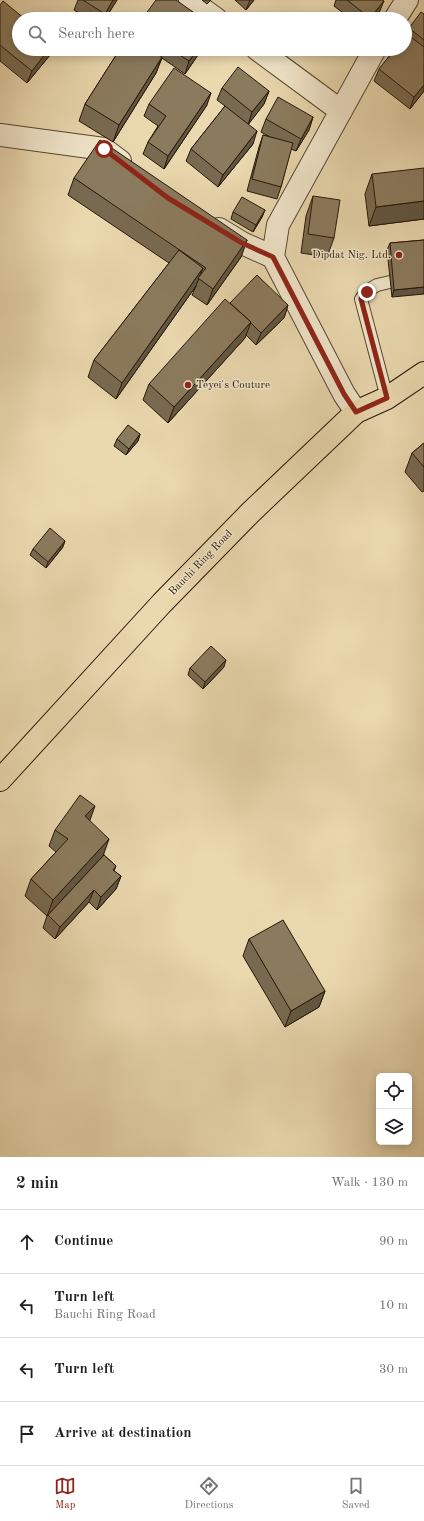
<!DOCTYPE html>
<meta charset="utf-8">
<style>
:root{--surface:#fff;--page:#f6f6f6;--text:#202124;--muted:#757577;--line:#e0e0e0;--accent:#8f2418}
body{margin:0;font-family:"Old Standard TT",serif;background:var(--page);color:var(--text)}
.controls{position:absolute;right:12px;bottom:12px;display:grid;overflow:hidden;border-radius:6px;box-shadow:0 2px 10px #0003}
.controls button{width:36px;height:36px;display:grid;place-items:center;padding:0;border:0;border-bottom:1px solid var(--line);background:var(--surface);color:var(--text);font:20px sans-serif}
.stop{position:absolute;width:12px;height:12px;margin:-9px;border:3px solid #8f2418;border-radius:50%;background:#fff}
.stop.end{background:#8f2418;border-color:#fff;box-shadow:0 1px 4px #0008}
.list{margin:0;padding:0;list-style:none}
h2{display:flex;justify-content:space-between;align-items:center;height:52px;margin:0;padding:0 16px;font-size:17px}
h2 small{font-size:13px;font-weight:400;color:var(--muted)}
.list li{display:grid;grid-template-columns:26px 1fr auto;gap:12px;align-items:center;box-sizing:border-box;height:64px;padding:0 16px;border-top:1px solid var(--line)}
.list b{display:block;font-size:15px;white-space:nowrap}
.list p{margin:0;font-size:13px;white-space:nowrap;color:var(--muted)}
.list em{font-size:13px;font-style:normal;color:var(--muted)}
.icon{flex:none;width:22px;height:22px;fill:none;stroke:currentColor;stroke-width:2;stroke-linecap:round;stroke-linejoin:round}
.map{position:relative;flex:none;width:424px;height:1157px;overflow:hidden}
.search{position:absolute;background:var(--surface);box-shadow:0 2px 10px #0003;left:12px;right:12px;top:12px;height:44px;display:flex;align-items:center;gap:10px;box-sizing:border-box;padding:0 14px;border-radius:22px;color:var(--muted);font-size:15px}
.sheet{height:308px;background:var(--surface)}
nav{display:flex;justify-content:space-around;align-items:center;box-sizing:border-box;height:56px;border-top:1px solid var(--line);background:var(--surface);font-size:11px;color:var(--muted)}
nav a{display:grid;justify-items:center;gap:2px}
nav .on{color:var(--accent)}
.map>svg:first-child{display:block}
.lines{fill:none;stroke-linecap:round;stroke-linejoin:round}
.lane-casing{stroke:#564731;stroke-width:14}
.street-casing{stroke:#564731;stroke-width:24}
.primary-casing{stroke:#251707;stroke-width:24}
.lane{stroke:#f1e6cb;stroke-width:12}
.street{stroke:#f1e6cb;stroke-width:22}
.primary{stroke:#ead8af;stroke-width:22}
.wall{fill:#786a51;stroke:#251707}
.shaded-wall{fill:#615642;stroke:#251707}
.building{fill:#8b7b5e;stroke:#251707}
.route{stroke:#8f2418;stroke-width:5}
.poi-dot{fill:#8f2418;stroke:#f1e6cb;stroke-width:1.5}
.labels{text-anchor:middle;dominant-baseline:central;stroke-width:3;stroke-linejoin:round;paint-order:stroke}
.poi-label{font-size:11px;fill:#251707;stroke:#f1e6cb;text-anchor:end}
.street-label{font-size:11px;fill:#251707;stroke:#f1e6cb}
</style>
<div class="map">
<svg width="424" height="1157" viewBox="0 0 424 1157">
<rect width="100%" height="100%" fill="#ead8af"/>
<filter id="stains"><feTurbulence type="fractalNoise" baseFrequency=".005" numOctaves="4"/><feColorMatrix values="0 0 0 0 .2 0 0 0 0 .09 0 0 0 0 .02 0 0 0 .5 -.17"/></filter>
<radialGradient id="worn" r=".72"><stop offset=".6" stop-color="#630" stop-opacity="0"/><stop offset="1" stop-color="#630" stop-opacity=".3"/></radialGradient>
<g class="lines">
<g class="lane-casing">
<path id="lane" d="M 387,398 L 361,299 L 367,291 L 377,285 L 424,274"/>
</g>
<g class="street-casing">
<path id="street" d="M 190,0 L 216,19
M 395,19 L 407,0
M 257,49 L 341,111
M 0,135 L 104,149 L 120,161
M 219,229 L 242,243 L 273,257
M 356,412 L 344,394 L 273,257 L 278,225 L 375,49"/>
</g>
<g class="primary-casing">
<path id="primary" d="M 0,780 L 162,603 L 251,512 L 356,412 L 387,398 L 424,373"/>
</g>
<use href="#lane" class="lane"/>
<use href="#street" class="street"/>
<use href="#primary" class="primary"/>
</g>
<path class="wall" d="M 78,0 L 117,0 L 105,19 L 89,19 L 74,10 Z
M 202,0 L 211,0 L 207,4 Z
M 235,0 L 254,0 L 246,10 Z
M 336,0 L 383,0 L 379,13 L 375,19 L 351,19 L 334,6 Z
M 0,5 L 50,55 L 27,83 L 0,61 Z
M 424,14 L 424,91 L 410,109 L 374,81 L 379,69 L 407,34 L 409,28 Z
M 120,49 L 202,49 L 185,74 L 162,58 L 156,73 L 113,142 L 79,121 L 85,104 Z
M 222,88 L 269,91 L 264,104 L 248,124 L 253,144 L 218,187 L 186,161 L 191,149 L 225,106 L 217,100 Z
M 149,104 L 207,105 L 164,169 L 143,154 L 148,142 L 158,126 L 144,116 Z
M 313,117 L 309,130 L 296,151 L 291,149 L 281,187 L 277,199 L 247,191 L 259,147 L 263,135 L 272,138 L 261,132 L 266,119 Z
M 372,174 L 424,219 L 369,226 L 365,194 Z
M 74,178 L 247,240 L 241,257 L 207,305 L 192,295 L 196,286 L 116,399 L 88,377 L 94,360 L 169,263 L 68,195 Z
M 313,196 L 334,238 L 327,257 L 301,253 L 306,216 Z
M 265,210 L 262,217 L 253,232 L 231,219 L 233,212 Z
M 424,240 L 392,297 L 387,250 L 390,243 Z
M 230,303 L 288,305 L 284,318 L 256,345 L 246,335 L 245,338 L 168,423 L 143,400 L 149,384 Z
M 140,434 L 138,441 L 126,455 L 114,446 L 117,439 Z
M 424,443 L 424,491 L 422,492 L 405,472 L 412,453 Z
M 63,547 L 46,568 L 30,555 L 33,549 Z
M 224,667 L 203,689 L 188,675 L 190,668 Z
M 90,821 L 104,855 L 116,866 L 114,871 L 121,876 L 116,889 L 97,910 L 89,902 L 55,939 L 43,928 L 47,916 L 25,896 L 31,879 L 56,852 L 49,846 L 55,830 Z
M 249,939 L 325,991 L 319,1007 L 285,1027 L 243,956 Z"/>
<path class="shaded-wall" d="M 113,0 L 117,0 L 105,19 L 103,19 L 105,14 Z
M 250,0 L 254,0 L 246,10 Z
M 384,1 L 379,13 L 375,19 L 370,19 Z
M 49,49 L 52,49 L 50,55 L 27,83 L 32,71 Z
M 198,49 L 202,49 L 185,74 L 189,61 Z
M 162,57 L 156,73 L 113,142 L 119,125 Z
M 424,85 L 424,91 L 410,109 L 414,97 Z
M 269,91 L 264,104 L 248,125 L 252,112 Z
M 211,93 L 207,105 L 164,169 L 168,156 Z
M 313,117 L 309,130 L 296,151 L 301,139 Z
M 257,131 L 253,144 L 218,187 L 223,175 Z
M 424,201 L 424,219 L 369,226 L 376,207 Z
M 265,210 L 262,217 L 253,232 L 256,225 Z
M 247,240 L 241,257 L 207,305 L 213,289 Z
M 203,268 L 196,286 L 116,399 L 122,383 Z
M 424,287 L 424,294 L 392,297 L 394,290 Z
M 288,305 L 284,318 L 256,345 L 261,333 Z
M 251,322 L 245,338 L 168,423 L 174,407 Z
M 140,434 L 138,441 L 126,455 L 129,449 Z
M 65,541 L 63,547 L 46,568 L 48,562 Z
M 226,660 L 224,667 L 203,689 L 205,682 Z
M 95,806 L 89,823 L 85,816 Z
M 109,839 L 103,856 L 47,916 L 53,900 Z
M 121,876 L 116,889 L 97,910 L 101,897 Z
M 94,890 L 89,902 L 55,939 L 60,927 Z
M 325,991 L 319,1007 L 285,1027 L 291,1011 Z"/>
<path class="building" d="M 83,0 L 113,0 L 105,14 Z
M 156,0 L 176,0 L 203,19 L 142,19 Z
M 347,0 L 383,0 L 384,1 L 370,18 Z
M 3,1 L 25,19 L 19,19 L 19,49 L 49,49 L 32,71 L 0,45 L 0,5 Z
M 421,12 L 424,14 L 424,40 L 409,28 Z
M 407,34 L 424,47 L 424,85 L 414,97 L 379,69 L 395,49 L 405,49 L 405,36 Z
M 120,49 L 150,49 L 162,57 L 119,125 L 85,104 Z
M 171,49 L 198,49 L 189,61 Z
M 238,67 L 269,91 L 252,112 L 222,88 Z
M 174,68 L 211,93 L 168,156 L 148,142 L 166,116 L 149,104 Z
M 278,97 L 313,117 L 301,139 L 266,119 Z
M 225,106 L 257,131 L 223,175 L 191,149 Z
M 263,135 L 293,143 L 281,187 L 252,179 Z
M 100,140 L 247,240 L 213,289 L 198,278 L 206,268 L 74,178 Z
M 424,168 L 424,201 L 376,207 L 372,174 Z
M 313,196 L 340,200 L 334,238 L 308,234 Z
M 242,197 L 265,210 L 256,225 L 233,212 Z
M 424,240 L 424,287 L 394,290 L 390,243 Z
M 179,250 L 203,268 L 122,383 L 94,360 Z
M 257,275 L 288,305 L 261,333 L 250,322 L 251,322 L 230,303 Z
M 225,299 L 251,322 L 174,407 L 149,384 Z
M 128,425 L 140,434 L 129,449 L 117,439 Z
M 424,443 L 424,467 L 412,453 Z
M 50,528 L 65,541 L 48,562 L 33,549 Z
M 211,646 L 226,660 L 205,682 L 190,668 Z
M 80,795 L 95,806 L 85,816 L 109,839 L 53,900 L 31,879 L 68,839 L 55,830 Z
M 104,855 L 116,866 L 113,870 L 121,876 L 101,897 L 94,890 L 60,927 L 48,915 Z
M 283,920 L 325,991 L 291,1011 L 249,939 Z"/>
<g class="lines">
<path class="route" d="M 104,149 L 168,198 L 242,243 L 273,257 L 344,394 L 356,412 L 387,398 L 361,299 L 367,292"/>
</g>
<g class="poi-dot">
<circle cx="399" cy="255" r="4"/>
<circle cx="188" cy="385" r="4"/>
</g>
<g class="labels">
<g class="poi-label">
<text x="391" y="255">Dipdat Nig. Ltd.</text>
<text x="196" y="385" text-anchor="start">Teyei's Couture</text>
</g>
<g class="street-label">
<text transform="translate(201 563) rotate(-46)">Bauchi Ring Road</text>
</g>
</g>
<rect width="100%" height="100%" filter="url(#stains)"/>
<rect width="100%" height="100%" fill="url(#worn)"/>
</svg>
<div class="controls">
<button><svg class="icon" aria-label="locate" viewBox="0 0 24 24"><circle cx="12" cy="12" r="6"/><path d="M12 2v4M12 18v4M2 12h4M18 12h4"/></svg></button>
<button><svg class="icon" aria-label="layers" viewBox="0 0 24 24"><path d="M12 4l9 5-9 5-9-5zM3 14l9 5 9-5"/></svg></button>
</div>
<div class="stop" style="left:104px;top:149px"></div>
<div class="stop end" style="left:367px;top:292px"></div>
<div class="search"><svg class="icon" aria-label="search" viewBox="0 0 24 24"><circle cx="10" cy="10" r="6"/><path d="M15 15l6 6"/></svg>Search here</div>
</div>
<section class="sheet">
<h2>2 min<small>Walk · 130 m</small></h2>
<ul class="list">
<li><svg class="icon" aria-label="ahead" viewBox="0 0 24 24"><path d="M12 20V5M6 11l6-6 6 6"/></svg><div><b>Continue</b></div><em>90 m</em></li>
<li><svg class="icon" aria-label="left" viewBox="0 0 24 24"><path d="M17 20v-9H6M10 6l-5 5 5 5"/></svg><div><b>Turn left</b><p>Bauchi Ring Road</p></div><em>10 m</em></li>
<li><svg class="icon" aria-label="left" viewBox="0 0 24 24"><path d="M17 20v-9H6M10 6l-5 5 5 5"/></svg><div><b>Turn left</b></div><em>30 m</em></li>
<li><svg class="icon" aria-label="arrive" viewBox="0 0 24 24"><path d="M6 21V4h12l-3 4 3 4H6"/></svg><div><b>Arrive at destination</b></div></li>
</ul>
</section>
<nav>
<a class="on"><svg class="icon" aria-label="map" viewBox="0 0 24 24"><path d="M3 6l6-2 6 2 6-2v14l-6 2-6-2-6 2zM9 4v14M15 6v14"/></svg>Map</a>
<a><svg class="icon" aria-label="directions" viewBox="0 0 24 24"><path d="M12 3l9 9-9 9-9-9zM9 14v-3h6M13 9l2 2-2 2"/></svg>Directions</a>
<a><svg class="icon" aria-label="saved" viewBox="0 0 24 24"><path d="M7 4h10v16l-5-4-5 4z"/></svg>Saved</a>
</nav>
